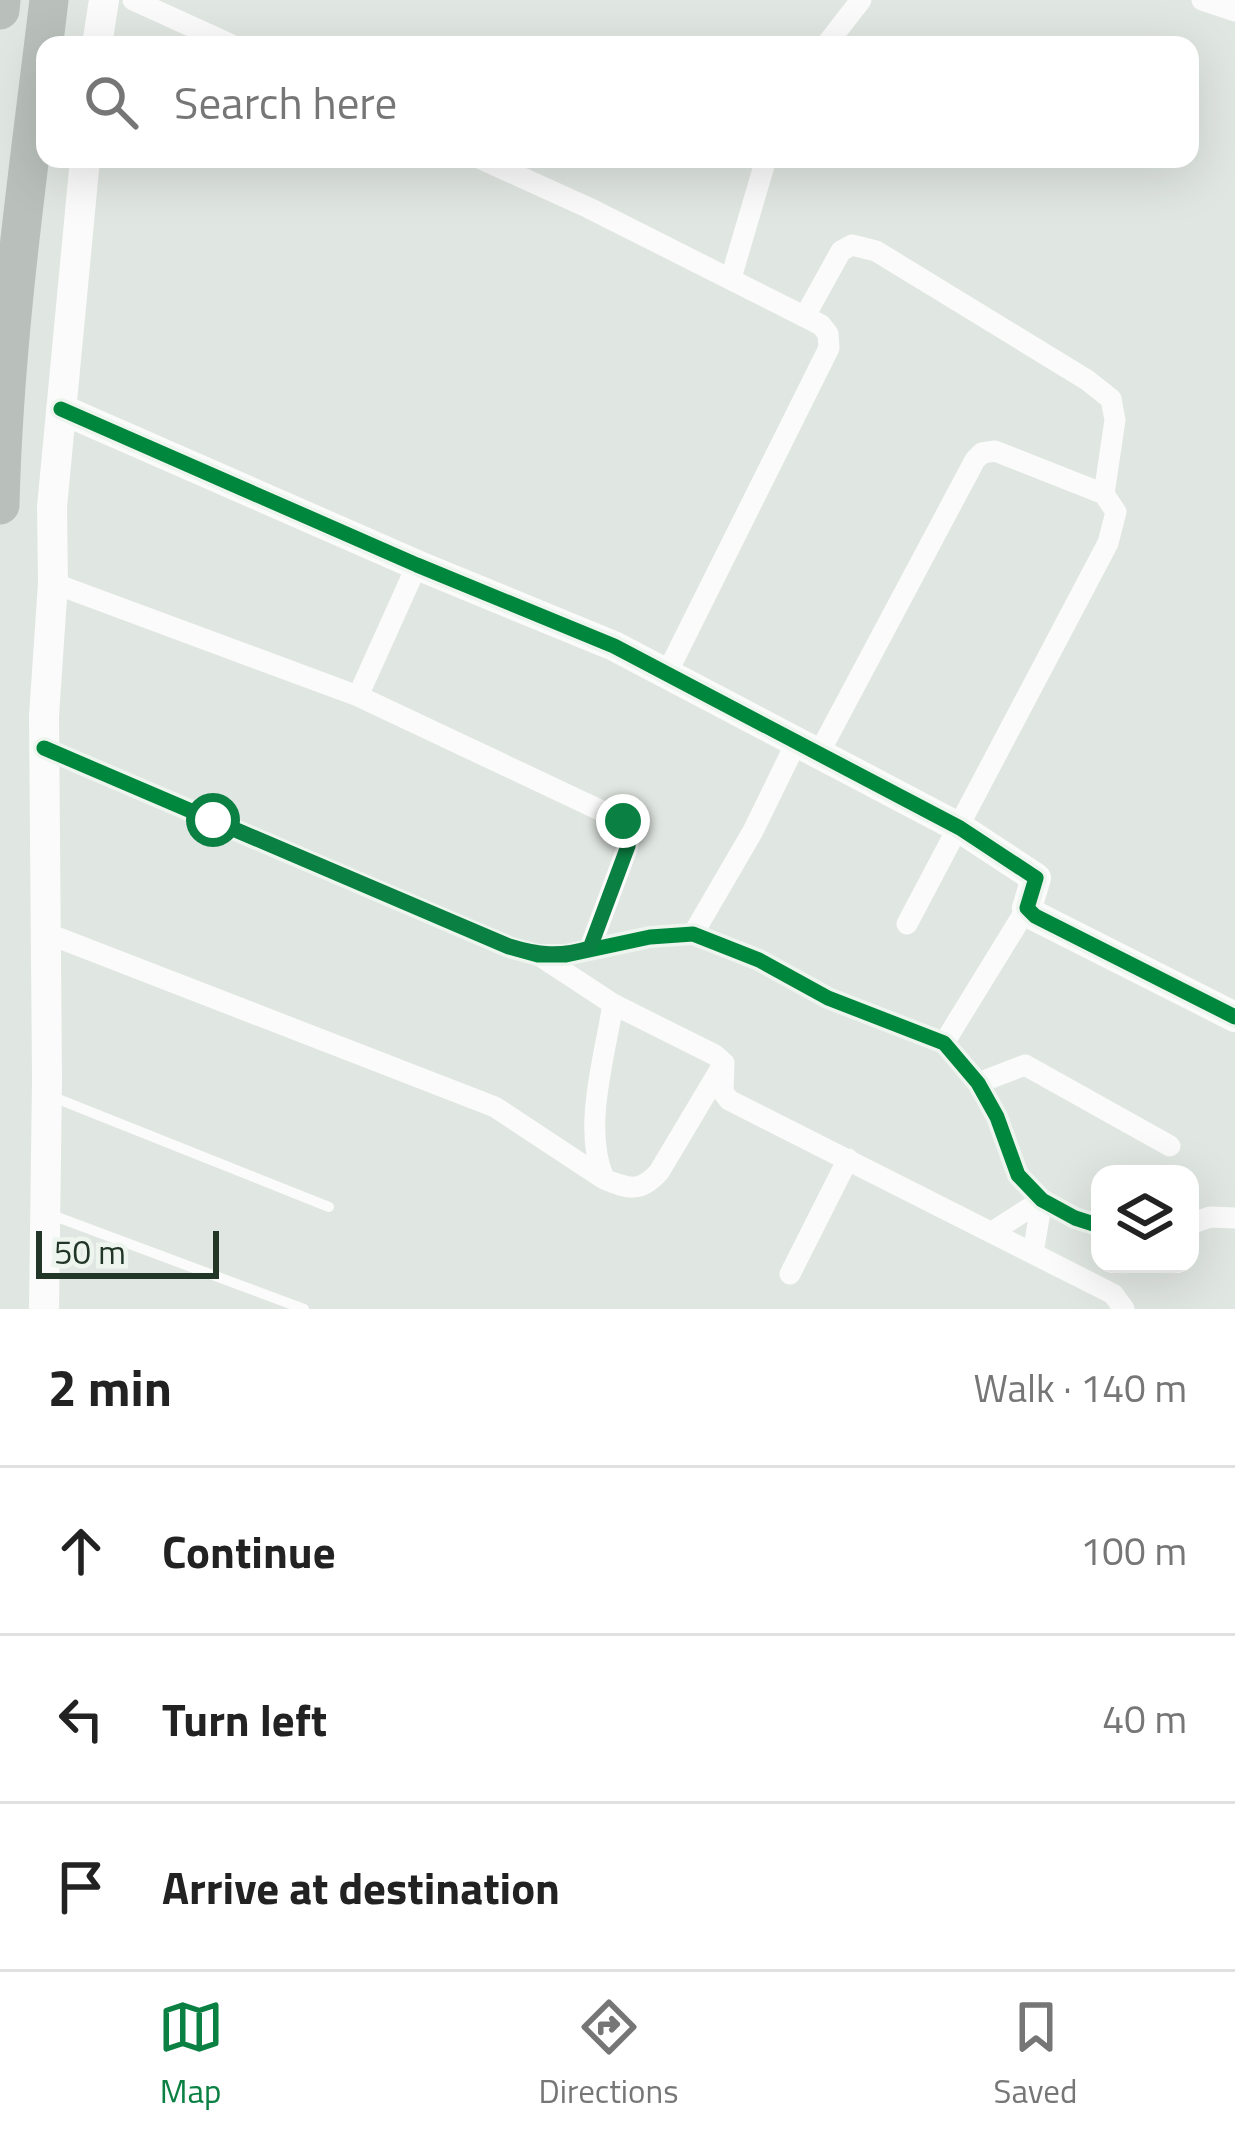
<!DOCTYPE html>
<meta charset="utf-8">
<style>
:root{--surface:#fff;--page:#f6f6f6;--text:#222;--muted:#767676;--line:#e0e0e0;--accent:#0b8043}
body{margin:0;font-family:"Titillium Web",sans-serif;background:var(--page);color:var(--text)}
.controls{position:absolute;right:36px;bottom:36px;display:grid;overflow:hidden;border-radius:24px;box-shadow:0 12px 48px #0002}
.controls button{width:108px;height:108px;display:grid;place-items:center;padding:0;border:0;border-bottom:3px solid var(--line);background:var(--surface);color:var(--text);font:60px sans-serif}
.scale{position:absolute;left:36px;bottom:30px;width:183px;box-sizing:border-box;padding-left:12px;border:6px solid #213627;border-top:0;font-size:33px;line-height:42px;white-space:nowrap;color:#213627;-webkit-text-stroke:9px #eef5ee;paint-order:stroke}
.stop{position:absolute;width:36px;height:36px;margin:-27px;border:9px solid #0b8043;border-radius:50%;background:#fff}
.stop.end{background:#0b8043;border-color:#fff;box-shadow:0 3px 12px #0008}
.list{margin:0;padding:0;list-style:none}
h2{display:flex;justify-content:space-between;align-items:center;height:156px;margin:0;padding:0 48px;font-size:51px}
h2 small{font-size:39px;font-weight:400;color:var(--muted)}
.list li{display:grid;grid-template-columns:78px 1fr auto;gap:36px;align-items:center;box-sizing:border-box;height:168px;padding:0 48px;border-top:3px solid var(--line)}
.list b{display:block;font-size:45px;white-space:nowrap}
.list em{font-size:39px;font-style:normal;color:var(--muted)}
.icon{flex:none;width:66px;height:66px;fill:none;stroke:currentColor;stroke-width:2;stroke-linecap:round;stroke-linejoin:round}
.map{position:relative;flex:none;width:1235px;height:1309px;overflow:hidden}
.search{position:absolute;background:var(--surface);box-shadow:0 12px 48px #0002;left:36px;right:36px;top:36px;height:132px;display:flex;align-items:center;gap:30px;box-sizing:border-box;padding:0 42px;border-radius:24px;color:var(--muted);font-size:45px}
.sheet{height:660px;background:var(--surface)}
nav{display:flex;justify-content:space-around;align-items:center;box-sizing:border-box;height:168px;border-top:3px solid var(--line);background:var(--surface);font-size:33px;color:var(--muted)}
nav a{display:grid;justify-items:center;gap:6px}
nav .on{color:var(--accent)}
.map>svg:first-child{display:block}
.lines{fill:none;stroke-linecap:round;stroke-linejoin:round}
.lane{stroke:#fafbfa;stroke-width:10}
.street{stroke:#fafbfa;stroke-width:21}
.secondary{stroke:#fafbfa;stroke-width:30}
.highway{stroke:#b9c0bc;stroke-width:39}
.cycleway-casing{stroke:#eef5ee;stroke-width:22}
.cycleway{stroke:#00873e;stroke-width:15}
.route{stroke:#0b8043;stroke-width:15}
</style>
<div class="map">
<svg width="1235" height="1309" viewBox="0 0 1235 1309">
<rect width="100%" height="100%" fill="#e0e6e1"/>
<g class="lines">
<path class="lane" d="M 53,1097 L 329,1207
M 49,1214 L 304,1309"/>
<path class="street" d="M 133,0 L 232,45
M 1202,0 L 1235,11
M 826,45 L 861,0
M 481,159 L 589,208 L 821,325 L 828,334 L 829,348 L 667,673
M 731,278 L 766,159
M 805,316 L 841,251 L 852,245 L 876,251 L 1087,380 L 1111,399 L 1115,420 L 1104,494
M 53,583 L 358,696 L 623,821 L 629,833 L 628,846 L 590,948
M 358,696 L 417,565
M 44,748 L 509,947 L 538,955 L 566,955 L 650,937 L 693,934 L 759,960 L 828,998 L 944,1043 L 978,1083 L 997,1117 L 1018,1175 L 1042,1200 L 1075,1218 L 1100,1226
M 818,755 L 975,460 L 982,453 L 995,451 L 1104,494 L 1116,512 L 1108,543 L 907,924
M 46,933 L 495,1107 L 604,1179 C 629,1189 640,1193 659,1172 L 724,1063
M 693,934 L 753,831 L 796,743
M 540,956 L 613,1004 L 715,1055 L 724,1063 L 723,1092 L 729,1100 L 1113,1294 L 1124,1309
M 944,1043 L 1027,908
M 978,1083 L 1025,1065 L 1170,1146
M 604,1178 C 582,1129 605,1056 613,1004
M 1190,1224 L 1210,1217 L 1235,1218
M 992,1232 L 1042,1200 L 1033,1253
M 790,1274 L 848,1159"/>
<path class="secondary" d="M 97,45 L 104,0
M 61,409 L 417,565 L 614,646 L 960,828 L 1036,878 L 1027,908 L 1035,916 L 1235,1017
M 44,1309 L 47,1079 L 44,716 L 53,583 L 52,507 L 85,159"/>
<path class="highway" d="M 0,10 L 1,0
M 0,505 C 4,337 29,167 49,0"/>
<g class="cycleway-casing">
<path id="cycleway" d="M 61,409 L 417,565 L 614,646 L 960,828 L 1036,878 L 1027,908 L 1035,916 L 1235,1017
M 44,748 L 509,947 L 538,955 L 566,955 L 650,937 L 693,934 L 759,960 L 828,998 L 944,1043 L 978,1083 L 997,1117 L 1018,1175 L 1042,1200 L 1075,1218 L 1100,1226"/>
</g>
<use href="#cycleway" class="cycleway"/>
</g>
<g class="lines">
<path class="route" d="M 213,820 L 509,946 C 538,955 560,957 590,948 L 628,846 L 629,833 L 623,821"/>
</g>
</svg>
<div class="controls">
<button><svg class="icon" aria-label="layers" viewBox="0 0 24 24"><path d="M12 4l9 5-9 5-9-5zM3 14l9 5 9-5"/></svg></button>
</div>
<div class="scale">50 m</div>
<div class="stop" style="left:213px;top:820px"></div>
<div class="stop end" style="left:623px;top:821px"></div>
<div class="search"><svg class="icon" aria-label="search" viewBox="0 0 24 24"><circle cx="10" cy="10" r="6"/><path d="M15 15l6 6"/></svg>Search here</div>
</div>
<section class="sheet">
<h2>2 min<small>Walk · 140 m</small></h2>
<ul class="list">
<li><svg class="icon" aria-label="ahead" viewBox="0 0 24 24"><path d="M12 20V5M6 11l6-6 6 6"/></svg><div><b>Continue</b></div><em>100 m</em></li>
<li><svg class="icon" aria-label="left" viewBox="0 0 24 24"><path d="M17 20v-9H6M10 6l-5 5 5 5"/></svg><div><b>Turn left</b></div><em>40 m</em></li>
<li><svg class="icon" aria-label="arrive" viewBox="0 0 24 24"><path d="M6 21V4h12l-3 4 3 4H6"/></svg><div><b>Arrive at destination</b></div></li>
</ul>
</section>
<nav>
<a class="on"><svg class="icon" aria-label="map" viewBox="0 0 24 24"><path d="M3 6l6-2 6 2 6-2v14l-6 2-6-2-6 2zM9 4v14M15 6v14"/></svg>Map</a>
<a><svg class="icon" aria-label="directions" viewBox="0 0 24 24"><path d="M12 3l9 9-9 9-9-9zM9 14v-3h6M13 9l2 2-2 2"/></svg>Directions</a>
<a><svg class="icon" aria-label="saved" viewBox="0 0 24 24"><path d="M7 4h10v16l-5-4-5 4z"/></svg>Saved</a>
</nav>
